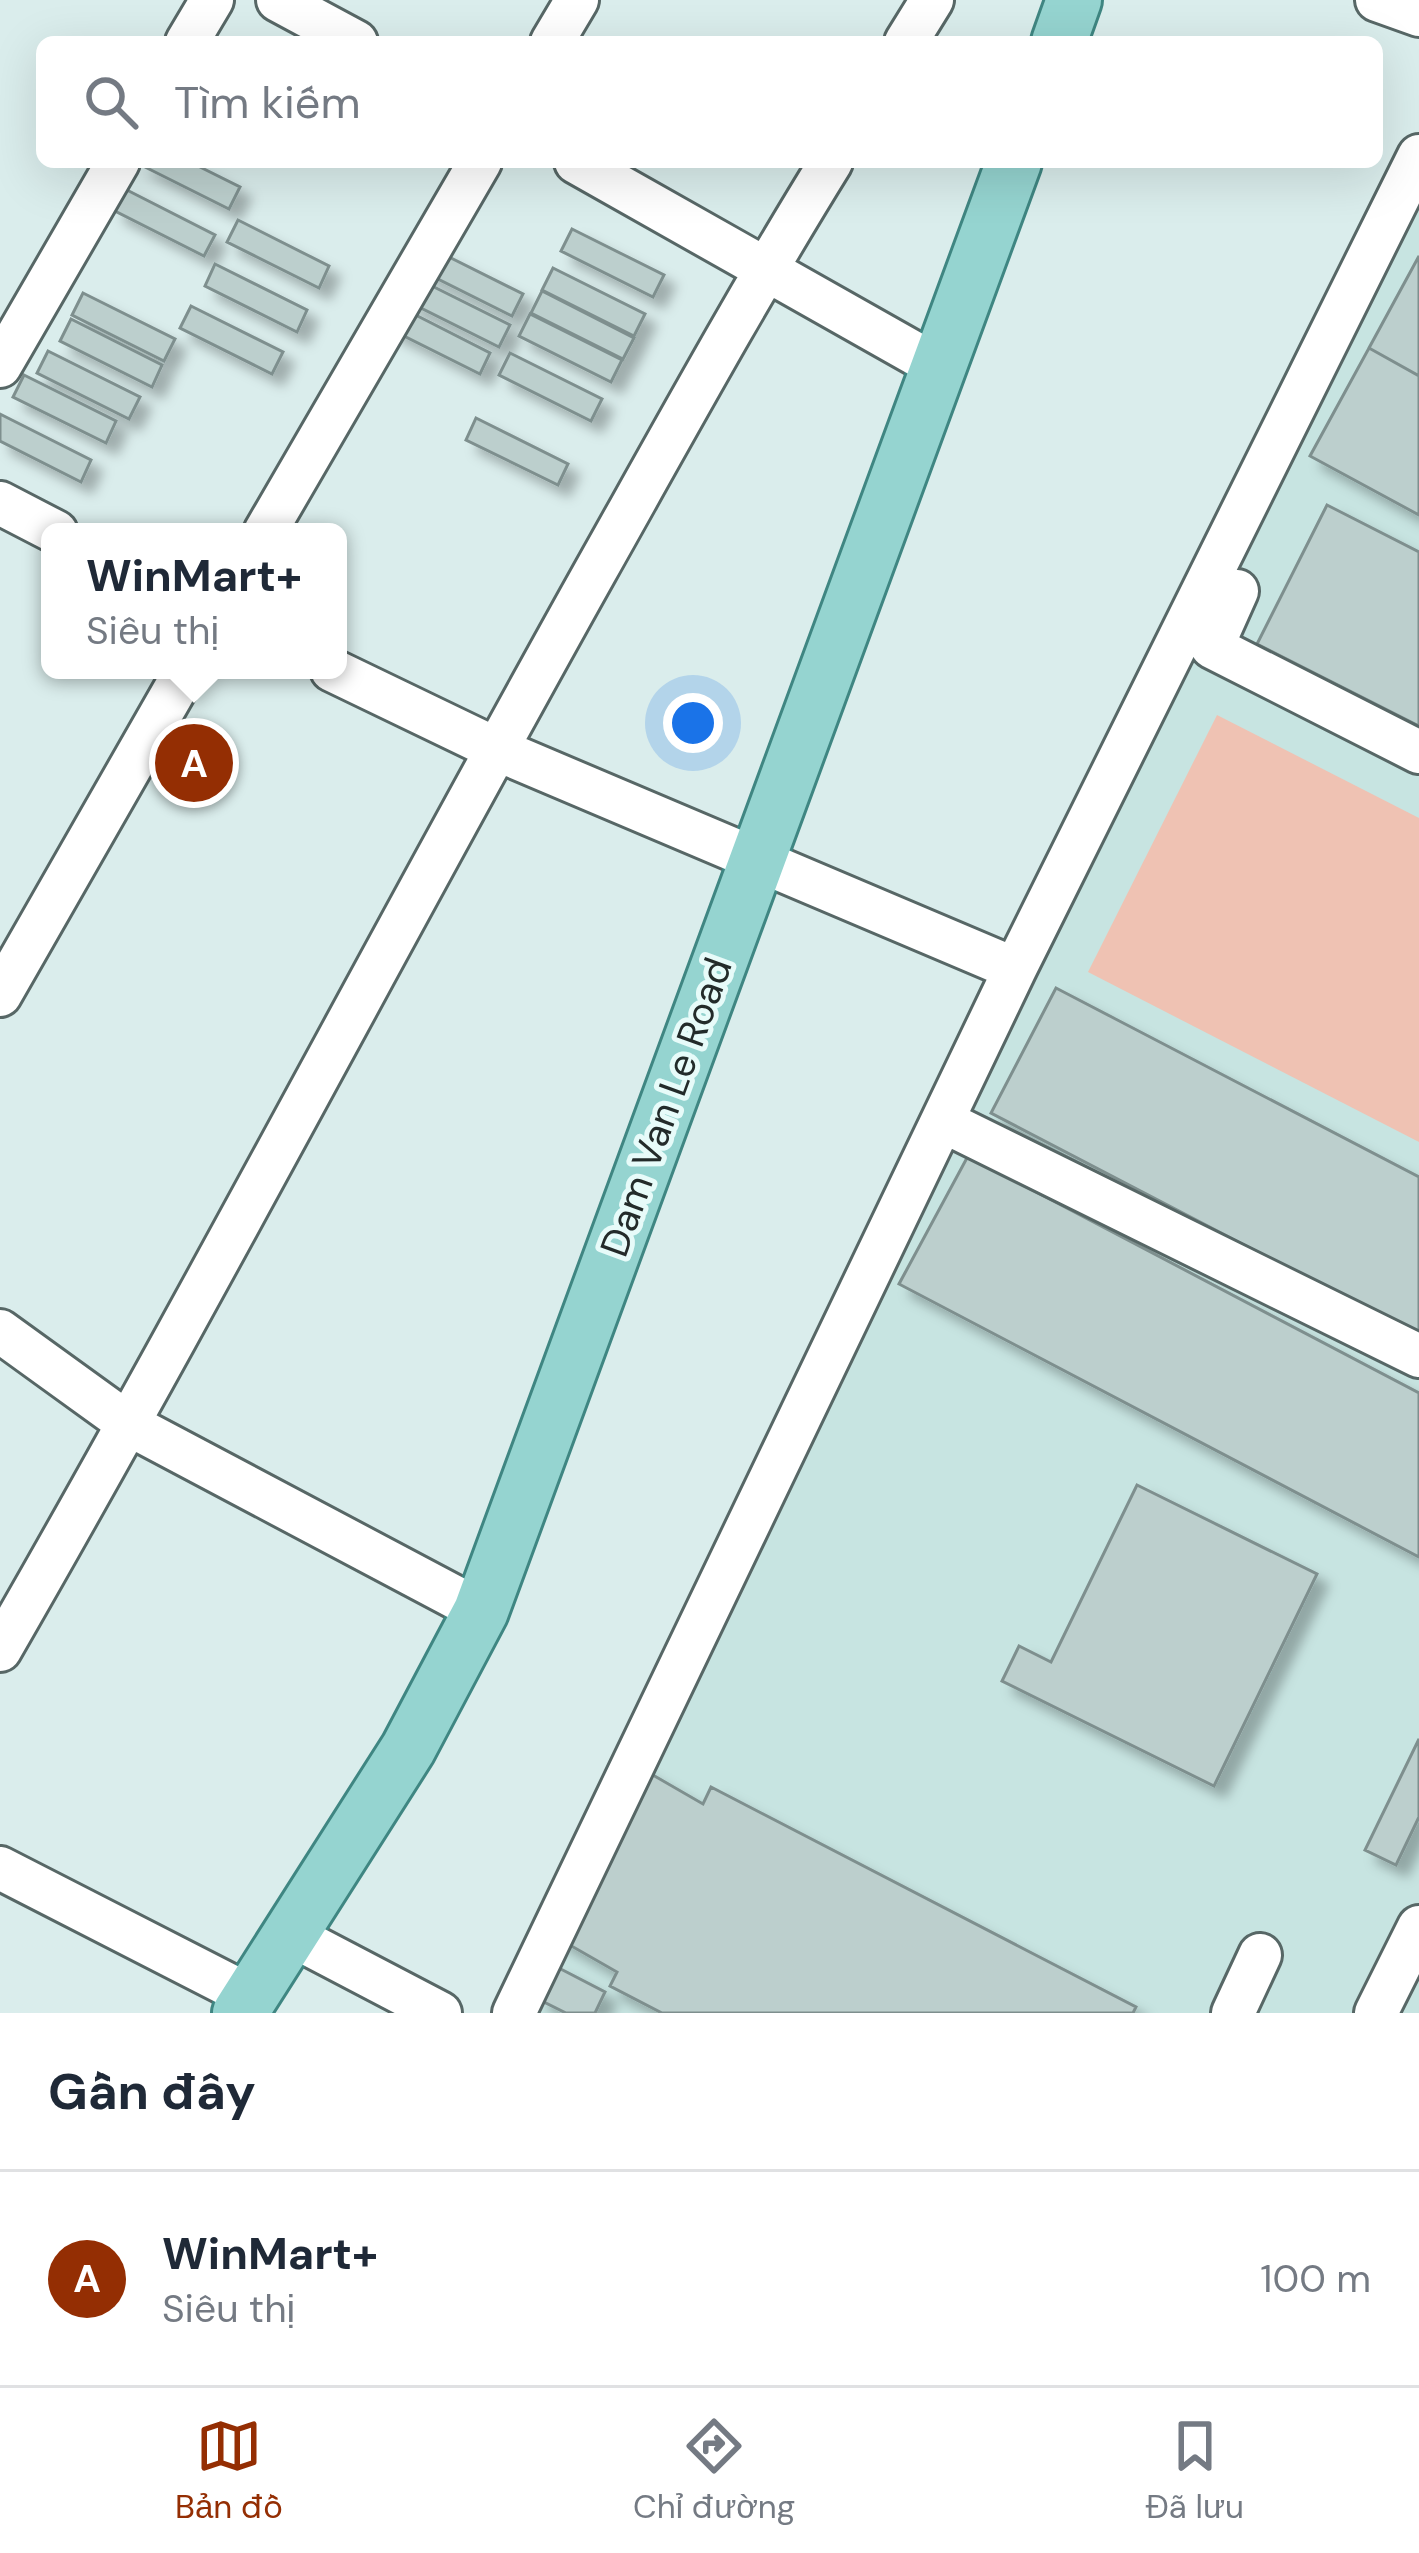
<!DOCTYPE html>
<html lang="vi">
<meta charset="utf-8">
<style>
:root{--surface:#fff;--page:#f2f2f3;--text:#1f2937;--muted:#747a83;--line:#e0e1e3;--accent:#942e03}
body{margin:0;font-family:"DM Sans",sans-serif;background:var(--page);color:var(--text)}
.you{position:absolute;left:693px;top:723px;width:42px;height:42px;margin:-30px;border:9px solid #fff;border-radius:50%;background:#1a73e8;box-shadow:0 0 0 18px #1a73e833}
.badge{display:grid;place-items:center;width:78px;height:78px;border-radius:50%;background:var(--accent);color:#fff;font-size:39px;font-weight:700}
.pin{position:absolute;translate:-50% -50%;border:6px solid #fff;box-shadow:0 3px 12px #0006}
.popup{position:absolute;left:41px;top:523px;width:306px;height:156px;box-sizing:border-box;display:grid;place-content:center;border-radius:18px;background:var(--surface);filter:drop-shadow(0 3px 9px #0005);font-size:39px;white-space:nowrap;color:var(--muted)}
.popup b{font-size:45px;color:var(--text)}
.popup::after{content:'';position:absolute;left:50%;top:100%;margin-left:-24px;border:24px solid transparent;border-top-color:var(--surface)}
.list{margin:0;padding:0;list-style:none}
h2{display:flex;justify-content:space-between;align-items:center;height:156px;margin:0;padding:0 48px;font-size:51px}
h2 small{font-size:39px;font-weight:400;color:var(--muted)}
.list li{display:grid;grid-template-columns:78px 1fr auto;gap:36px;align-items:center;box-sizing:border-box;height:216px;padding:0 48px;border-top:3px solid var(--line)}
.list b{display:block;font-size:45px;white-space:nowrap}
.list p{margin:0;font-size:39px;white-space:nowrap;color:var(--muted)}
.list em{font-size:39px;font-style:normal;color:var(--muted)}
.icon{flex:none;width:66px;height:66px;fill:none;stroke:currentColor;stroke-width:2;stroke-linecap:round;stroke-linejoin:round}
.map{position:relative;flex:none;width:1419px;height:2013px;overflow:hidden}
.search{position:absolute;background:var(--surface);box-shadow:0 12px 48px #0002;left:36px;right:36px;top:36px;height:132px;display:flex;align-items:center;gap:30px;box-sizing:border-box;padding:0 42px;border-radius:18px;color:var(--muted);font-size:45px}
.sheet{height:372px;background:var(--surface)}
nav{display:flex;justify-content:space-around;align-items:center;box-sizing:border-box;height:168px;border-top:3px solid var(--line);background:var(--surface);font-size:33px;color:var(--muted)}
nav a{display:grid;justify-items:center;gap:6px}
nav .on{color:var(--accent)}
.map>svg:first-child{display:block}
.built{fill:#c7e4e1}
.green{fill:#efc2b3}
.building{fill:#bccfcd;stroke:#7e8f8e;stroke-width:3;filter:url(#shadow)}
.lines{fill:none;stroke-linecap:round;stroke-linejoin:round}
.minor-casing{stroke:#576766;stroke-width:48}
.major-casing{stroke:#3f8682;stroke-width:60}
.minor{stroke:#fff;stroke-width:42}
.major{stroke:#95d4d0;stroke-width:54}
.labels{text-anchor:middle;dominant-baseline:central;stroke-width:10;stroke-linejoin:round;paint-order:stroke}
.street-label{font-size:39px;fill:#232b2a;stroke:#e7fbf9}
</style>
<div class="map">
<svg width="1419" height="2013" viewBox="0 0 1419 2013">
<defs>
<filter id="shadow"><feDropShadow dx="11" dy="11" stdDeviation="6" flood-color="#0004"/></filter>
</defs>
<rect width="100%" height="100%" fill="#daedec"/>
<path class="built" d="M 1419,196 L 1419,2013 L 515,2013 Z"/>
<path class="green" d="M 1217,715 L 1419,818 L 1419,1142 L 1088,972 Z"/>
<path class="building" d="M 190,162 L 240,187 L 229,209 L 137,163 Z
M 123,188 L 215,235 L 204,256 L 113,210 Z
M 238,220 L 329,266 L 319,288 L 227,242 Z
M 572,229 L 664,275 L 653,297 L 561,251 Z
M 431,248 L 523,294 L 512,316 L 420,270 Z
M 1419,256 L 1419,376 L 1369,348 Z
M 215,264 L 307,310 L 297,332 L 205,286 Z
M 553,268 L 645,314 L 634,336 L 542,290 Z
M 418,279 L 510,325 L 499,347 L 407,301 Z
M 542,291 L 634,338 L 623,359 L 531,313 Z
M 83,293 L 175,339 L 164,361 L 72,315 Z
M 191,306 L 283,352 L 272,374 L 180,328 Z
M 398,306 L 490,353 L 480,374 L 388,328 Z
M 530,314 L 622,360 L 611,382 L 519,336 Z
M 71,319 L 162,365 L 152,387 L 60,341 Z
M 1369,348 L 1419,376 L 1419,515 L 1310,456 Z
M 48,351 L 140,397 L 129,419 L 37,373 Z
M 510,353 L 602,399 L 591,421 L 499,375 Z
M 24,375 L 116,421 L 106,443 L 13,397 Z
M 0,414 L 91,460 L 81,482 L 0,441 Z
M 476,418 L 568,464 L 558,485 L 466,440 Z
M 1327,505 L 1419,552 L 1419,726 L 1257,644 Z
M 1056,988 L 1419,1177 L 1419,1336 L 991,1113 Z
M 968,1156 L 1419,1393 L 1419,1557 L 899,1284 Z
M 1137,1485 L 1317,1574 L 1214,1786 L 1002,1681 L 1019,1646 L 1051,1662 Z
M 1419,1739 L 1419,1817 L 1396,1865 L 1365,1850 Z
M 639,1767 L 703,1804 L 711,1787 L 1136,2007 L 1133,2013 L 662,2013 L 610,1986 L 617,1972 L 554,1936 Z
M 555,1966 L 605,1992 L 595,2013 L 566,2013 L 538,1999 Z"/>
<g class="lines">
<g class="minor-casing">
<path id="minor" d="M 278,0 L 356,42
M 1377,0 L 1419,15
M 187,42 L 212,0
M 552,42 L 577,0
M 906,42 L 932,0
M 576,162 L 937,366
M 0,366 L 118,162
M 0,503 L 56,532
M 265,532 L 480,162
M 1237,591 L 1212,647 L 1419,752
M 332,670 L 496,749 L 1015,969
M 0,995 L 186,670
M 959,1129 L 1419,1356
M 0,1331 L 130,1425 L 481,1611
M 0,1650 C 205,1294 395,929 596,570 C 673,433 748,296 831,162
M 0,1868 L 250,1996
M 289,1934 L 440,2013
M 514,2013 L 1015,969 L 1419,156
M 1233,2013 L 1260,1955
M 1376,2013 L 1419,1927"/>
</g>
<g class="major-casing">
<path id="major" d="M 1059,42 L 1074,0
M 240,2013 L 408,1749 L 481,1611 L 1014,162"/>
</g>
<use href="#minor" class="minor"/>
<use href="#major" class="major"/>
</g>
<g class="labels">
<g class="street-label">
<text transform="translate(666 1107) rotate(-70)">Dam Van Le Road</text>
</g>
</g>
</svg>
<div class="you"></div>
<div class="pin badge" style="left:194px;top:763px">A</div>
<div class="popup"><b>WinMart+</b>Siêu thị</div>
<div class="search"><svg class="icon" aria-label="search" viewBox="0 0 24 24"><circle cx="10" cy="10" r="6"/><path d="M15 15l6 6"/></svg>Tìm kiếm</div>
</div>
<section class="sheet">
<h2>Gần đây<small></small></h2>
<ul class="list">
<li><span class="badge">A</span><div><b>WinMart+</b><p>Siêu thị</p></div><em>100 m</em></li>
</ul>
</section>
<nav>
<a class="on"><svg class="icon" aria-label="map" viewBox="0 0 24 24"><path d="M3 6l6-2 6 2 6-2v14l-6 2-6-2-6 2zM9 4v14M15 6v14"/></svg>Bản đồ</a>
<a><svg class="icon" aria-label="directions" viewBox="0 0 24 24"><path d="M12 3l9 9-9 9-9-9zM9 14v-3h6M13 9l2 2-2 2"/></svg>Chỉ đường</a>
<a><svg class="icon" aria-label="saved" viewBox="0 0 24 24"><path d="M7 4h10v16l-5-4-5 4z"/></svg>Đã lưu</a>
</nav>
